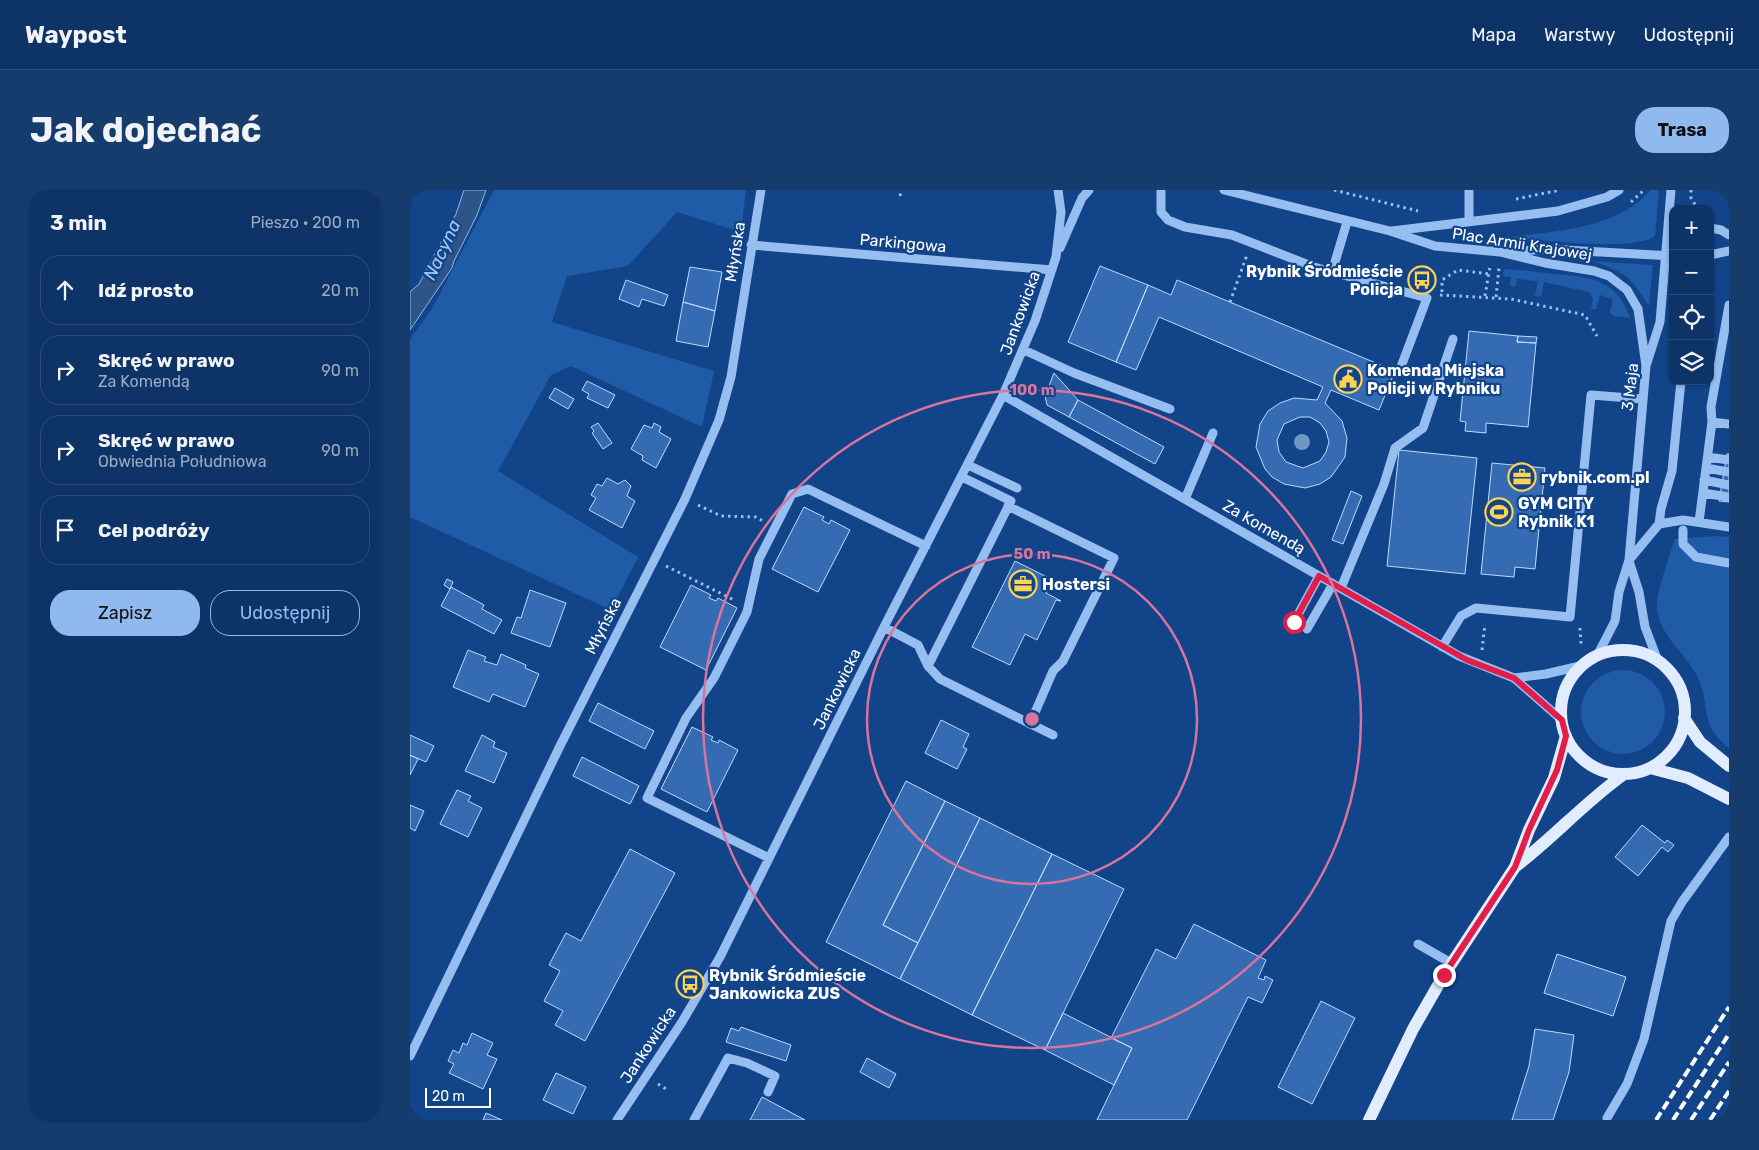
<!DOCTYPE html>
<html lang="pl">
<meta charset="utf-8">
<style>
:root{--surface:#0d3367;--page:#163b6d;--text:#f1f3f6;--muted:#9aaac0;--line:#2d4e7b;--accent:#90b9f0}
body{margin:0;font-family:Rubik,sans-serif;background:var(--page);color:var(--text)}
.controls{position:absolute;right:15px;top:15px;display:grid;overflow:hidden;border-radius:10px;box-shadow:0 1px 4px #0004}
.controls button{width:45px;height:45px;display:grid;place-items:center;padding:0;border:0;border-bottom:1px solid var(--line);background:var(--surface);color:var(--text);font:25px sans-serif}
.scale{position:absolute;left:15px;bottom:12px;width:66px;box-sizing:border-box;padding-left:5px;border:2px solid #fff;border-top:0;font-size:14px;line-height:18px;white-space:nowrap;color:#fff;-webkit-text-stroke:4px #114489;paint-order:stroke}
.stop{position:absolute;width:15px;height:15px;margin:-11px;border:4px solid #e11d48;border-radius:50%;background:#fff}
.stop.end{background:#e11d48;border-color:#fff;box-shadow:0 1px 5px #0008}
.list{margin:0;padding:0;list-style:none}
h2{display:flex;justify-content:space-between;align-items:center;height:65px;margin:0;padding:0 20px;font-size:21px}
h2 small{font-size:16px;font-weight:400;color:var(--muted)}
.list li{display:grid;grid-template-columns:32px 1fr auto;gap:15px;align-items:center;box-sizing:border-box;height:70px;margin:0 10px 10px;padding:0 10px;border:1px solid var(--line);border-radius:20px}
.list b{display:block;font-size:19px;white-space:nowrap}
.list p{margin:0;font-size:16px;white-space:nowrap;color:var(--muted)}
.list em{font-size:16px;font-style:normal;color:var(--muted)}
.actions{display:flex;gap:10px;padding:15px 20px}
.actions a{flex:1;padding:11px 0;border:1px solid var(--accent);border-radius:20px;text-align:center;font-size:18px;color:var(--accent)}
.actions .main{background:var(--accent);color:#111}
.icon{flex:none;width:28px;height:28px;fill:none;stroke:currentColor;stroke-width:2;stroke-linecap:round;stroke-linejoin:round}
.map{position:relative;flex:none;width:1319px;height:930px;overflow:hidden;border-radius:20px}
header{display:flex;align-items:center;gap:30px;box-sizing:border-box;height:70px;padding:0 25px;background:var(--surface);border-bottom:1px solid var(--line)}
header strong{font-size:24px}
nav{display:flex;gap:28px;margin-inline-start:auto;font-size:18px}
.intro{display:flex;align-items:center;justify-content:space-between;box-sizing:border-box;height:120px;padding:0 30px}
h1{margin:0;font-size:35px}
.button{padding:12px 22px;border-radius:20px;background:var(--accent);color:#111;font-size:18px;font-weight:700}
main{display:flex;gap:30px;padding:0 30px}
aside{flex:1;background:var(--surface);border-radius:20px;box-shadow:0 1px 4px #0004}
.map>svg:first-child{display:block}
.green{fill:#205ba8}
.water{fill:#2f5588;stroke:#88b9f4}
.building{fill:#356bb2;stroke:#bed9fc;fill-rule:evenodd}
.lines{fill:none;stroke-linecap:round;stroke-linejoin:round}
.path{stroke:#97bef1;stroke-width:3;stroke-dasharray:2.5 4;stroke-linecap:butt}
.minor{stroke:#97bef1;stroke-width:9}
.major{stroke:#e1ecff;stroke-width:12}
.rail{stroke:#fff;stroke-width:4;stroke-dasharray:9 4;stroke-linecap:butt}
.tree{fill:#7096c8}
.route{stroke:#e11d48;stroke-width:6}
.ring{fill:none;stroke:#da749d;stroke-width:2.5}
.labels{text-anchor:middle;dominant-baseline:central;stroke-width:4.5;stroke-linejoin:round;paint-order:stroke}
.street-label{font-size:16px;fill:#fff;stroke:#114489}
.poi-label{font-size:16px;font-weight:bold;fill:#fff;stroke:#114489;text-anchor:start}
.water-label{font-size:18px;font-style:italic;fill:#a3c9f8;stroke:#114489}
.centre{fill:#da749d;stroke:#114489;stroke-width:2.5}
.ring-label{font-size:15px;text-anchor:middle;font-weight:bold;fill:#da749d;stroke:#114489;stroke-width:4.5;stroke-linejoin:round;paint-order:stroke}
</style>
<header>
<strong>Waypost</strong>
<nav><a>Mapa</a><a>Warstwy</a><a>Udostępnij</a></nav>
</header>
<div class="intro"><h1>Jak dojechać</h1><a class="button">Trasa</a></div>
<main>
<aside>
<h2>3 min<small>Pieszo · 200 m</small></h2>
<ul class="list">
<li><svg class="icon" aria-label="ahead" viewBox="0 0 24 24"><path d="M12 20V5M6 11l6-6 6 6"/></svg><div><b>Idź prosto</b></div><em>20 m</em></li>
<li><svg class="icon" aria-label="right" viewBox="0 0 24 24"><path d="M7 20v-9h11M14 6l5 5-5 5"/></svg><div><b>Skręć w prawo</b><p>Za Komendą</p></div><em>90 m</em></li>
<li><svg class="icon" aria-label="right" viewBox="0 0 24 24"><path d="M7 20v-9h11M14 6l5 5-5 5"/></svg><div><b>Skręć w prawo</b><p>Obwiednia Południowa</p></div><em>90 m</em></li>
<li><svg class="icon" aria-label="arrive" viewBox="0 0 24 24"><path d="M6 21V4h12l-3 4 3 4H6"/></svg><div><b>Cel podróży</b></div></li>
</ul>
<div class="actions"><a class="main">Zapisz</a><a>Udostępnij</a></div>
</aside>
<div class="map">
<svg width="1319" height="930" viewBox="0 0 1319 930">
<rect width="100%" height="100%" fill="#114489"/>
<path class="green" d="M 84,0 L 336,0 L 331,42 L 267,22 L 218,76 L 157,86 L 142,132 L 304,181 L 292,237 L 161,176 L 141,185 L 88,281 L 228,367 L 201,420 L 0,327 L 0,149 L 23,117 Z
M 1241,0 L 1249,0 L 1245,46 C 1225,62 1130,50 1101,47 C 1150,40 1206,39 1241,0 Z
M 1183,71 L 1243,75 L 1239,116 C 1218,84 1219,85 1183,71 Z
M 1094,79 C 1111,80 1128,82 1145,84 C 1180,87 1207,89 1220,128 L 1203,126 L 1200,122 L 1203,109 L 1190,105 L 1186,119 L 1181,119 L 1183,109 L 1179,102 L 1134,92 L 1131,107 L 1125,106 L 1128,91 L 1107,89 L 1105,97 L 1100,96 L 1101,87 L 1093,86 Z
M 1304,346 L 1319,347 L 1319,558 C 1286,532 1303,515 1286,484 C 1273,460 1251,448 1247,419 C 1245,406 1260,364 1265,349 Z
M1171 522a42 42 0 1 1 84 0a42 42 0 1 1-84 0Z"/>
<path class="water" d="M 54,0 L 76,0 L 67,25 L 44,71 L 42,78 L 0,140 L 0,102 L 9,94 L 46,24 Z"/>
<path class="building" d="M 690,76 L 738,95 L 706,172 L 658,152 Z
M 280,77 L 312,82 L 305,121 L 273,112 Z
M 216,90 L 258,105 L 254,116 L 232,109 L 229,117 L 209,109 Z
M 767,90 L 985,181 L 969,220 L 921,200 L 915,213 L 932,231 L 937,248 L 935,267 L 921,287 L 910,294 L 895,298 L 874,294 L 862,287 L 855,279 L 846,257 L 850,234 L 858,221 L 870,213 L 884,208 L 907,210 L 913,197 L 749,127 L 726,180 L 706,172 L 738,95 L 761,105 ZM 890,227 L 900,227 L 910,233 L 916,241 L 919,252 L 916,262 L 910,271 L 893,278 L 876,272 L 869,262 L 867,250 L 874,234 Z
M 273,112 L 305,121 L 298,157 L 266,151 Z
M 1059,141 L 1108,146 L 1107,152 L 1126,153 L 1118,237 L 1076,233 L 1076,243 L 1055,241 L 1056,232 L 1050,231 Z
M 1108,146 L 1127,147 L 1126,153 L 1107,152 Z
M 644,183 L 668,210 L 659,227 L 637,215 L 635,206 Z
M 177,191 L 205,205 L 198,218 L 177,208 L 179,204 L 172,200 Z
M 145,198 L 164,209 L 158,219 L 139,208 Z
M 668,210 L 754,257 L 745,274 L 659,227 Z
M 188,233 L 202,253 L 193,259 L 182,243 L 184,241 L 181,237 Z
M 244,233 L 251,237 L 249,242 L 261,249 L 246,278 L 232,270 L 233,266 L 221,259 L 234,235 L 242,238 Z
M 989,260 L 1067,268 L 1055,384 L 977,376 Z
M 1317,264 L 1319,264 L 1319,312 L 1309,311 Z
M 1082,273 L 1135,278 L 1125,379 L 1105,377 L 1104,387 L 1071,384 Z
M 197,288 L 208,294 L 215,290 L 221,296 L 217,306 L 225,311 L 212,338 L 179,320 L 186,308 L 181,305 L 187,294 L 192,296 Z
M 941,301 L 952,306 L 933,354 L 922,350 Z
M 394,317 L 414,327 L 412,330 L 419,334 L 421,330 L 440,340 L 408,402 L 362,379 Z
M 605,371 L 643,390 L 636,403 L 651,411 L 646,410 L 627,450 L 615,444 L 600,475 L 562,457 Z
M 37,389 L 43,392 L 40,399 L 34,395 Z
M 281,395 L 301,405 L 299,408 L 306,411 L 308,408 L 327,418 L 296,480 L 250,457 Z
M 41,397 L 74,415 L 72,419 L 92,430 L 84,444 L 31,416 Z
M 120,400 L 156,413 L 140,457 L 101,443 L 107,427 L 111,428 Z
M 58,460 L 76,467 L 74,471 L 87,475 L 91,464 L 116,475 L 115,478 L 129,484 L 115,517 L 83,504 L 79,512 L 43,497 Z
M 188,513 L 244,541 L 235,559 L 179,531 Z
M 531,530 L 559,544 L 553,557 L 557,559 L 547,579 L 515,563 Z
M 282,537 L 303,547 L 301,550 L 308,553 L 309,550 L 328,560 L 297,622 L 251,599 Z
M 0,545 L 24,556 L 16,572 L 0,565 Z
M 72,545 L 85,552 L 83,557 L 97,563 L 84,593 L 55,581 Z
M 0,565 L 8,569 L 0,585 Z
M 172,567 L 229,596 L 220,614 L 163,586 Z
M 496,591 L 535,611 L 473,735 L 508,753 L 490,789 L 416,752 Z
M 47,600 L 61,606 L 58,611 L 72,618 L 58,647 L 30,634 Z
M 535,611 L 570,628 L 508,753 L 473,735 Z
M 0,615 L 14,621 L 5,641 L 0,638 Z
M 570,628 L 642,664 L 562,825 L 490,789 Z
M 1232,635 L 1255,653 L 1257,650 L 1264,655 L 1258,662 L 1252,657 L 1228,686 L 1205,667 Z
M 220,659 L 265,683 L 175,851 L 145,835 L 153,821 L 134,811 L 150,781 L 139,775 L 156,743 L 171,751 Z
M 642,664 L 714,699 L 635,860 L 562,825 Z
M 784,734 L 856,770 L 848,788 L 854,790 L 855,786 L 863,790 L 852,813 L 838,807 L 777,930 L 687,930 L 722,858 L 701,848 L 746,759 L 766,769 Z
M 1147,764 L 1216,787 L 1203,826 L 1134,803 Z
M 911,811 L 945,828 L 902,914 L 868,897 Z
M 653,823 L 722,858 L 704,895 L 635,860 Z
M 331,837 L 381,855 L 376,871 L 316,852 L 321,838 L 329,841 Z
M 1125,839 L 1164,845 L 1159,882 L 1143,930 L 1102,930 L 1119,876 Z
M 62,843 L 83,853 L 77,865 L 87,869 L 73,899 L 39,883 L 44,874 L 38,871 L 43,860 L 49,863 L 53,853 L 57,855 Z
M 457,868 L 486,884 L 479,898 L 450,882 Z
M 146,883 L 176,897 L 163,924 L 133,910 Z
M 352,907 L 395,930 L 340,930 Z
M 76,923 L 92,930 L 73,930 Z"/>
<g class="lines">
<path class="path" d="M 924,0 L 1008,21
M 1281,0 L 1281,8 L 1288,19
M 490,6 L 491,0
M 1106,9 L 1150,0
M 1221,12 L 1234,0
M 1032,102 L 1032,90 L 1048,80 L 1079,84
M 1030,105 L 1101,109 L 1175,125 L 1187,146
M 1075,106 L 1080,76
M 1086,107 L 1089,78
M 820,112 L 837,65
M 288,315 L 311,326 L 346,327 L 353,331
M 256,376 L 324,410
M 1170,438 L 1171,454
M 1072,460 L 1075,434
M 248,894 L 256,899"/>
<path class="minor" d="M 751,0 L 751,22 L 758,30 L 775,37 L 822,45 L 904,77 L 1017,108 L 989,182
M 814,0 L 980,41 L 1025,56 L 1090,62 L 1135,73 L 1184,81 L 1199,86 L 1217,100 L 1228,119 L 1236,176
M 1059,0 L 1059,32
M 1300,38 L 1311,40 L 1319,45
M 982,41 L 1148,21 L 1197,7 L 1209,0
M 341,55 L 642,80
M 650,58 L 672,8 L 679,0
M 1098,62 L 1136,59 L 1263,66
M 1300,65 L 1319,61
M 922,82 L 937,32
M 1319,115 L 1301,217 L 1302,232 L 1319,234
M 614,160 L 664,183 L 760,219
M 593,205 L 1049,466 L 1104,488 L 1152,530
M 1298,267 L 1319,270
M 558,275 L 607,298
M 1296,278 L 1319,282
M 1294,290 L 1319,295
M 1293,303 L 1319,307
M 775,309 L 803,243
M 598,316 L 704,368 L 653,471 L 643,481 L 620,534
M 1289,332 L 1302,232
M 1249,334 L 1273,330 L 1319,337
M 1273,340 L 1273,354 L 1286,367 L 1319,373
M 1219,370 L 1249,334 L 1251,319 L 1262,281 L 1271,191
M 1219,371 L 1229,402 L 1235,437 L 1248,471
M 931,398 L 974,294 L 985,258 L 1013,238 L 1043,149
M 884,432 L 909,386
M 474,437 L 508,455 L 518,476 L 530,489 L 643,545
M 897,439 L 923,394
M 1032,457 L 1051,426 L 1066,418 L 1160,427 L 1181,205 L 1233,209
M 1187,466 L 1205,431 L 1209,402 L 1219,370 L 1236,176 L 1250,132 L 1261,0
M 518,476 L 601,311 L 552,287
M 1104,488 L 1136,484 L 1174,475
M 359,668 L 237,608 L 276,528 L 304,488 L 337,422 L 349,369 L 382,304 L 398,299 L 516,356
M 1008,754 L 1041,773
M 0,866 L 150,556 L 275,309 L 309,230 L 321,187 L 351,0
M 1197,928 L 1217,894 L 1234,849 L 1261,731 L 1272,712 L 1319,647
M 207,930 L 272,832 L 310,767 L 474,437 L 593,205 L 625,131 L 646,67 L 651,22 L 648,0
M 284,930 L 318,868 L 337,873 L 365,886 L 358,902"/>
<path class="major" d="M1151 522a62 62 0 1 1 124 0a62 62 0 1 1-124 0Z
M 1274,528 L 1290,552 L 1319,576
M 1240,578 L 1278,588 L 1319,609
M 1105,677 C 1143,648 1174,613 1213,585
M 959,930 L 1003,839 L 1034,785 L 1105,677 L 1119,640 L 1144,588 L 1156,546"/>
<path class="rail" d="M 1246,930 L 1319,817
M 1263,930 L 1319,844
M 1281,930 L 1319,872
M 1300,930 L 1319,901"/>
</g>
<circle class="tree" cx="892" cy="252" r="8"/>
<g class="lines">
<path class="route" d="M 884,432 L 909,386 L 1057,470 L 1104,488 L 1152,530 L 1156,546 L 1147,580 L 1119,640 L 1105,677 L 1034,785"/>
</g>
<g class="ring">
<circle cx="622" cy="529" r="165"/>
<circle cx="622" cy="529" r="329"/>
</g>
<defs>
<g id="bus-ring" transform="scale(1.4375)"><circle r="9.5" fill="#114489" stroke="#ffd157" stroke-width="1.5"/><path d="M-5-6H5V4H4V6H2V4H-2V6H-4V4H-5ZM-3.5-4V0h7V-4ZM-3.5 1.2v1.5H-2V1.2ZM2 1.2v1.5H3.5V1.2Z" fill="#ffd157"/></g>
<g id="civic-ring" transform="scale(1.4375)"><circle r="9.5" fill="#114489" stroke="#ffd157" stroke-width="1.5"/><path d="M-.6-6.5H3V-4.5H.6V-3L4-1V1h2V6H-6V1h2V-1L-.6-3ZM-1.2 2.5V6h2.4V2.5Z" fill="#ffd157"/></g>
<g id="office-ring" transform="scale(1.4375)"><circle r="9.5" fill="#114489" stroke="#ffd157" stroke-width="1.5"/><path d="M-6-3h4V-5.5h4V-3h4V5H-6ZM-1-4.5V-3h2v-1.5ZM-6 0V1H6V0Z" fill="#ffd157"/></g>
<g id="stadium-ring" transform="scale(1.4375)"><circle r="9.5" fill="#114489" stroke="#ffd157" stroke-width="1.5"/><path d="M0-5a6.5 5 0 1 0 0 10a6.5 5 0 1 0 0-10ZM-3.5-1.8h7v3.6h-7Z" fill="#ffd157"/></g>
</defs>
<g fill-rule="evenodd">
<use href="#bus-ring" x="1012" y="90"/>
<use href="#civic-ring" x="938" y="189"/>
<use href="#office-ring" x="1112" y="287"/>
<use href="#stadium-ring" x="1089" y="322"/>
<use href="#office-ring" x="613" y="394"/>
<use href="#bus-ring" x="280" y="794"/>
</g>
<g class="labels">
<g class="street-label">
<text transform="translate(493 53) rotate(5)">Parkingowa</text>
<text transform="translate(1112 54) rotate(9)">Plac Armii Krajowej</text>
<text transform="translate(325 62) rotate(-81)">Młyńska</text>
<text transform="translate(610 123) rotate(-70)">Jankowicka</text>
<text transform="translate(1220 197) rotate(-83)">3 Maja</text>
<text transform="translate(854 337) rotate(30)">Za Komendą</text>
<text transform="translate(193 436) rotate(-63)">Młyńska</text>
<text transform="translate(427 499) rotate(-64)">Jankowicka</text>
<text transform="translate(238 855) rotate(-57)">Jankowicka</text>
</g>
<g class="poi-label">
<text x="993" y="81" text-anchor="end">Rybnik Śródmieście<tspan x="993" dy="18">Policja</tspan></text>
<text x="957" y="180">Komenda Miejska<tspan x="957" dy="18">Policji w Rybniku</tspan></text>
<text x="1131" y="287">rybnik.com.pl</text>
<text x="1108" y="313">GYM CITY<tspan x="1108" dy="18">Rybnik K1</tspan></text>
<text x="632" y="394">Hostersi</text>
<text x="299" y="785">Rybnik Śródmieście<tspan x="299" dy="18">Jankowicka ZUS</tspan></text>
</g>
<g class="water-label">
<text transform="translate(32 60) rotate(-65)">Nacyna</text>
</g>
</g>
<circle cx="622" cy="529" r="8" class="centre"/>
<g class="ring-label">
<text x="622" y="205">100 m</text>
<text x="622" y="369">50 m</text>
</g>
</svg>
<div class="controls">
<button>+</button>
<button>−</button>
<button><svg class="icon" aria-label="locate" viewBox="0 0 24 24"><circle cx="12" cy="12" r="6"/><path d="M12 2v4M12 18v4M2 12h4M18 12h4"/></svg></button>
<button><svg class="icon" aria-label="layers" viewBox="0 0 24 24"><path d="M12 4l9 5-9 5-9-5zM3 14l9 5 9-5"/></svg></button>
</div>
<div class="scale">20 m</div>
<div class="stop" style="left:884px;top:432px"></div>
<div class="stop end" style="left:1034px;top:785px"></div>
</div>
</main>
